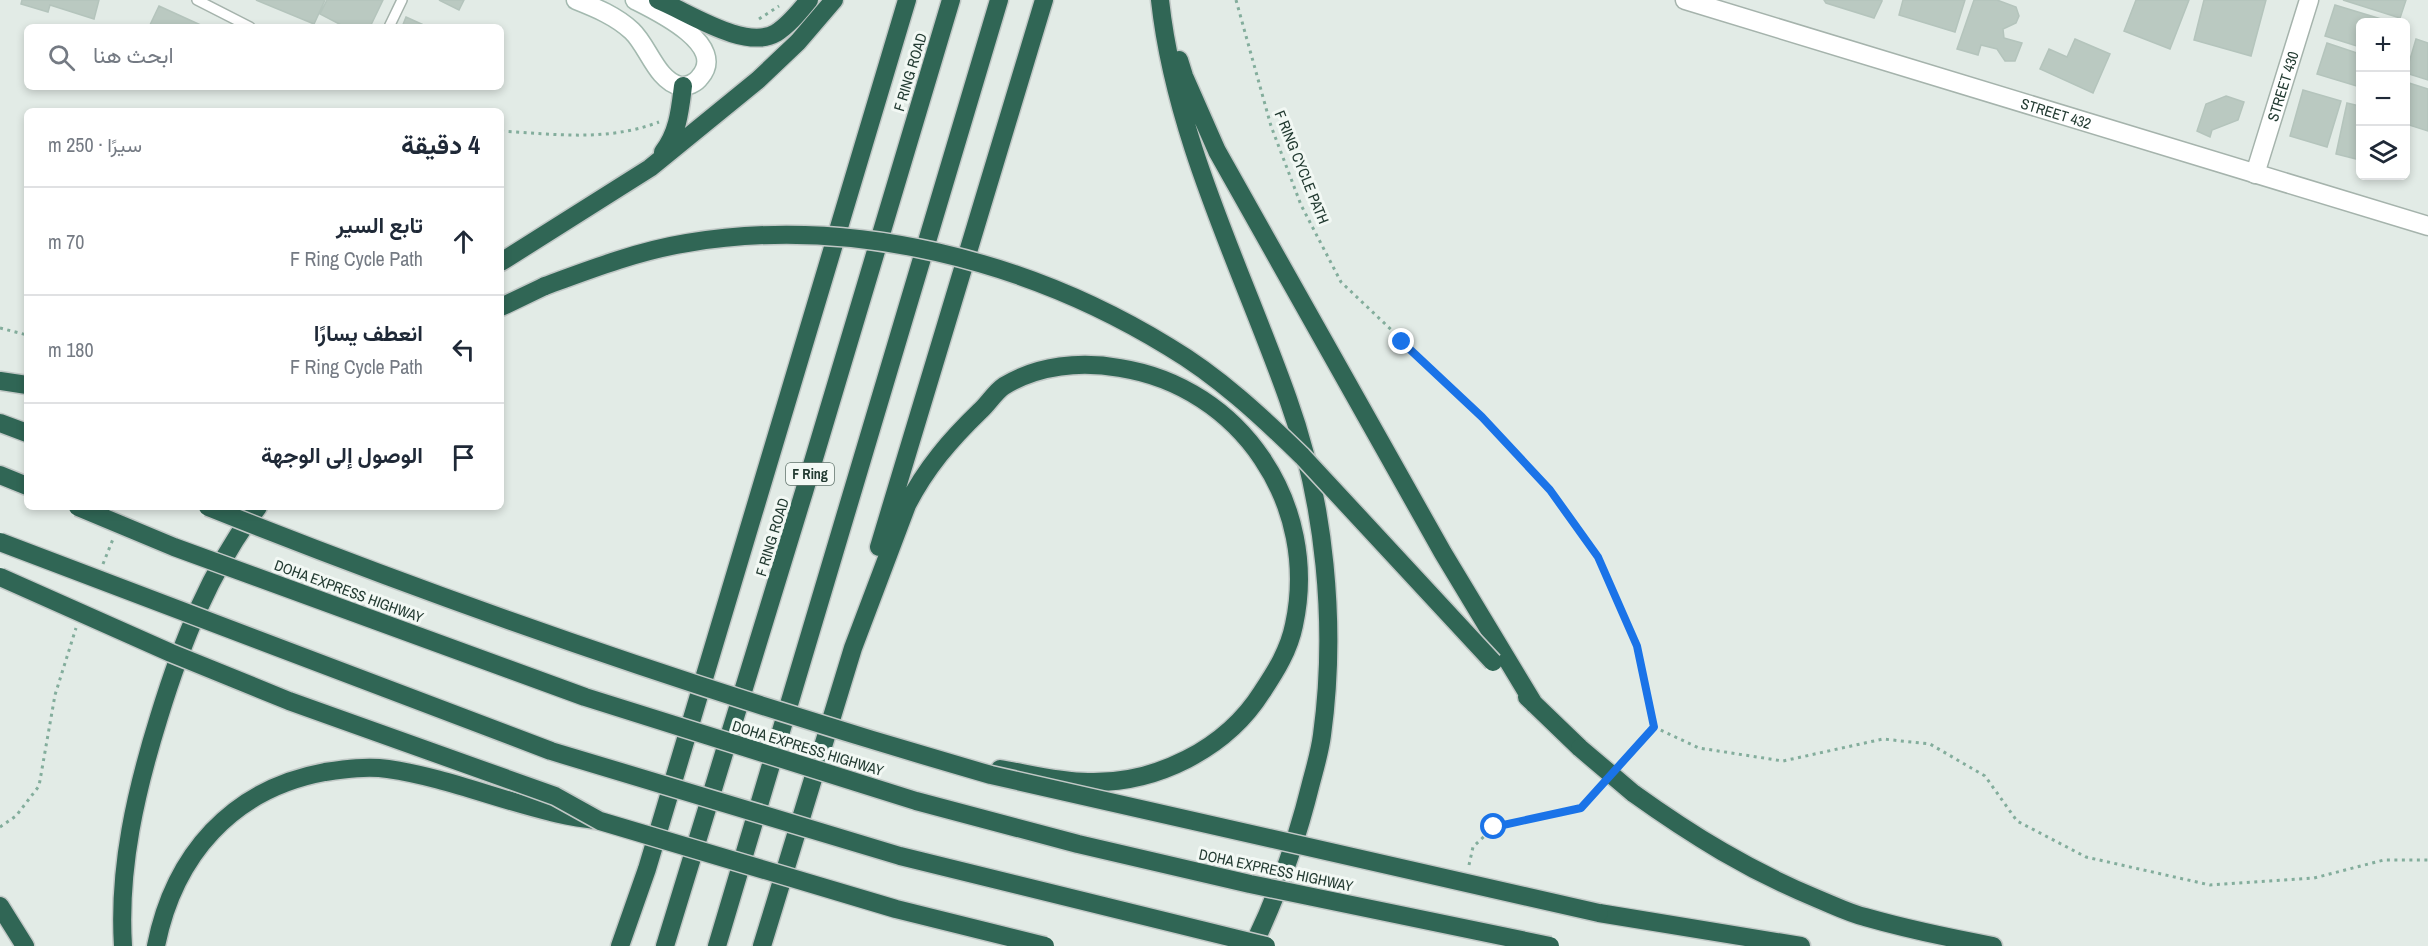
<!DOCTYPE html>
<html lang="ar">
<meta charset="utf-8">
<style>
:root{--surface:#fff;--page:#f6f6f7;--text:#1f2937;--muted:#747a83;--line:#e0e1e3}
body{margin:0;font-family:"Archivo Narrow",Vazirmatn,sans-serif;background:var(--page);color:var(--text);direction:rtl}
.controls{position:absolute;right:18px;top:18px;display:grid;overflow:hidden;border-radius:9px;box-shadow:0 3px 9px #0003}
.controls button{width:54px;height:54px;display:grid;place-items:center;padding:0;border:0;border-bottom:2px solid var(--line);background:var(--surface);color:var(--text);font:30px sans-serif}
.stop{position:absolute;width:18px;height:18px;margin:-14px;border:4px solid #1a73e8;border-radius:50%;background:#fff}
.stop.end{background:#1a73e8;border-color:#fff;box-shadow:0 2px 6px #0008}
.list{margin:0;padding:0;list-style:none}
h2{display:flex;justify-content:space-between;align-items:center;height:78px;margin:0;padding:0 24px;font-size:26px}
h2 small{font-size:20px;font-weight:400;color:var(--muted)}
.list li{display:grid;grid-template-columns:39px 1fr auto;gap:18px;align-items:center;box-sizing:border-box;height:108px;padding:0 24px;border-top:2px solid var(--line)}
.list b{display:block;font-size:22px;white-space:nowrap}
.list p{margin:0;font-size:20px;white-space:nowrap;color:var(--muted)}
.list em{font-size:20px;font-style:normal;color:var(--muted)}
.icon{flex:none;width:33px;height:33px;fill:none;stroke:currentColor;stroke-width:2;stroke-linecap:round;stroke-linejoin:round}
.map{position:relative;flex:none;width:2428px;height:946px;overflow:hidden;direction:ltr}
.search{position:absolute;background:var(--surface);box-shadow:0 3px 9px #0003;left:24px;top:24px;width:480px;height:66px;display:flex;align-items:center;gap:15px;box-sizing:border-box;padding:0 21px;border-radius:9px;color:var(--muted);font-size:22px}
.panel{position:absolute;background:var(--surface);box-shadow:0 3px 9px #0003;left:24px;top:108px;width:480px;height:402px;border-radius:9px;direction:rtl}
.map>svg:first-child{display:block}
.building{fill:#bac9c1;stroke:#b4c4bc;stroke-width:1.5}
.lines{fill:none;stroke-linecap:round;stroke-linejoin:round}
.lane-casing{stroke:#a5b3ac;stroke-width:12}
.street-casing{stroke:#a5b3ac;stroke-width:21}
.secondary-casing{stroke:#a3b9af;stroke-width:21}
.highway-casing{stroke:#c1c8c6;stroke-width:21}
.path{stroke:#83ad9c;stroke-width:3;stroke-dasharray:3 4.5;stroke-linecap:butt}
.lane{stroke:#fff;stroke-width:9}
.street{stroke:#fff;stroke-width:18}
.secondary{stroke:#fff;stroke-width:18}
.highway{stroke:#306655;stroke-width:18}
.highway-bridge-casing{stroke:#c1c8c6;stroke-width:21;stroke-linecap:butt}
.highway-bridge{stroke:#306655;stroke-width:18}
.route{stroke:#1a73e8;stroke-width:8}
.labels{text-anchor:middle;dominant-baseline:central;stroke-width:6;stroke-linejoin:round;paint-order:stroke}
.shield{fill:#f2f8f4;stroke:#61746c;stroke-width:1.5}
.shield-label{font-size:14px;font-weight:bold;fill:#233b32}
.street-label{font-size:15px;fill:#233b32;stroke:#f2f8f4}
</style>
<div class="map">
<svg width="2428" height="946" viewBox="0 0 2428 946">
<rect width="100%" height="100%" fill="#e2ebe6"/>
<path class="building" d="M 22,0 L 99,0 L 94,19 L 50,5 L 48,12 L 21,4 Z
M 256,0 L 325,0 L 314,24 Z
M 327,0 L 383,0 L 370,27 L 345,27 L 320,14 Z
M 439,0 L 464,0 L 459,10 Z
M 1824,0 L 1882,0 L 1882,1 L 1874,18 L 1826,3 Z
M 1903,0 L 1965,0 L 1955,32 L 1899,15 Z
M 1974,0 L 1997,0 L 2016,7 L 2019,16 L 2016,23 L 2003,29 L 2004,38 L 2022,43 L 2015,61 L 2005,61 L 1997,49 L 1981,45 L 1978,55 L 1957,49 Z
M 2136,0 L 2189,0 L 2170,49 L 2124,31 Z
M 2204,0 L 2266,0 L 2251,56 L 2194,40 Z
M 2343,0 L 2406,0 L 2400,18 Z
M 2335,5 L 2391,22 L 2360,22 L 2360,47 L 2325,36 Z
M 159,6 L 205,27 L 149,27 Z
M 406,17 L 428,27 L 402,27 Z
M 2075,39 L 2110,54 L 2093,93 L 2040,69 L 2049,49 L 2067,57 Z
M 2416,39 L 2428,43 L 2428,80 L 2406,73 Z
M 2327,43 L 2360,54 L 2360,87 L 2317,74 Z
M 2406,82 L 2428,89 L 2428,131 L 2406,124 Z
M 2303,90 L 2341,101 L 2327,147 L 2290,136 Z
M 2226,96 L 2244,102 L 2238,120 L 2212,130 L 2210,137 L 2197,131 L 2206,104 Z
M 2347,103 L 2360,106 L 2360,160 L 2336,154 Z"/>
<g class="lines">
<g class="lane-casing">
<path id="lane" d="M 197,0 L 250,27
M 389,27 L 402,0"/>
</g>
<g class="street-casing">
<g id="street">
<path id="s1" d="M 1685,0 L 2428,226"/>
<path id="s2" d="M 2255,174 L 2309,0"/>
</g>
</g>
<g class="secondary-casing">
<path id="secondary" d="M 576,0 C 596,8 616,16 632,31 C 648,46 657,81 680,86 C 687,87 696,83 700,77 C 728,45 657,11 635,0"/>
</g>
<g class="highway-casing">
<path id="highway" d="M 658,0 C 688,12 745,51 776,33 C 789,25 799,12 809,0
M 1160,0 C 1175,139 1242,269 1288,399 C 1325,502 1337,626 1322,735 C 1320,751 1315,768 1311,783 C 1297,840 1278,894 1253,946
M 1179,60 L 1184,76 L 1217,151 L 1443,553 L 1534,704
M 663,152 C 678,133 680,110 683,86
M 501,262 L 650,168 L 758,80 L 798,42 L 834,0
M 501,307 L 545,286
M 0,381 L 27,385
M 0,423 L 27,433
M 0,475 L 27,486
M 879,547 L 1044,0
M 1527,697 L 1580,748
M 1633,793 C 1693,836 1750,871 1818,899 C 1833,905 1849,913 1865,917 C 1907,929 1950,938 1993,946
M 0,906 L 25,946
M 1599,913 L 1801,946
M 123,946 C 118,868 136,791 159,717 C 182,642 210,570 258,507
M 156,946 C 174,855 232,789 325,772 C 346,769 367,766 388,769 C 444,777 496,799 551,812 C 565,816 581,818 595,820
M 620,946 L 647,869 L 907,0
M 665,946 L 804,492 L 951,0
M 717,946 L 999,0
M 762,946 L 853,648 L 907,505 C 926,468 950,440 980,411 C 988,404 995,392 1004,386 C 1038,365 1081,361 1120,368 C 1241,387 1320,505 1294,625 C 1289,650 1276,671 1262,692 C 1226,749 1156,784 1088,782 C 1059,782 1029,774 1000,769"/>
</g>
<path class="path" d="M 1236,0 L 1271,126 L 1301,205 L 1341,282 L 1482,416 L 1550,490 L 1598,557 L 1637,647 L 1654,727 L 1622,762
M 759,19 L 779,6
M 501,131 C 556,134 606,142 659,122
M 0,328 L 27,335
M 103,564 L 113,539
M 1654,727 L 1699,748 L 1783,761 L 1883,739 L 1930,744 L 1985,776 L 2017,821 L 2086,857 L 2210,885 L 2314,878 L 2384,860 L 2428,860
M 0,827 L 16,816 L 39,786 L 55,695 L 76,628
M 1469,865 L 1473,847 L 1494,827 L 1581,808 L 1600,787"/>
<use href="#lane" class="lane"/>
<use href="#street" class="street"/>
<use href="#secondary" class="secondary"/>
<use href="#highway" class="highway"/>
<g class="highway-bridge-casing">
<path id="highway-bridge" d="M 545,286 C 591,269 638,251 687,243 C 852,215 1029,261 1169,347 C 1218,376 1261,416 1302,456 L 1493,662
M 78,507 L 174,547 L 585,697 L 916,801 L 1078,844 L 1250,884 L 1550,946
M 208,507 C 464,609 726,699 991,775 L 1599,913
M 0,542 L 551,751 L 900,856 L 1266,946
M 0,577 L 171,653 L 289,701 L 555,796 L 600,821 L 896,909 L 1045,946
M 1580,748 L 1633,793"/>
</g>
<use href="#highway-bridge" class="highway-bridge"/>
</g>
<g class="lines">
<path class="route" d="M 1402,342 L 1482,417 L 1550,490 L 1598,557 L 1637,646 L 1654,727 L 1581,808 L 1494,827"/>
</g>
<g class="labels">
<rect class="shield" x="786" y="463" width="48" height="22" rx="4.5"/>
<g class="shield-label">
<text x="810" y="474">F Ring</text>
</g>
<g class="street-label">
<text transform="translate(910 72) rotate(-73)">F RING ROAD</text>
<text stroke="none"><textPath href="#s2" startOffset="92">STREET 430</textPath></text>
<text stroke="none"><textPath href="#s1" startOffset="388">STREET 432</textPath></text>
<text transform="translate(1302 167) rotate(68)">F RING CYCLE PATH</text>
<text transform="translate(772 537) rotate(-73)">F RING ROAD</text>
<text transform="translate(349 591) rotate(20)">DOHA EXPRESS HIGHWAY</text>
<text transform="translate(808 748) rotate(17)">DOHA EXPRESS HIGHWAY</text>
<text transform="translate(1276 870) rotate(12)">DOHA EXPRESS HIGHWAY</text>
</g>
</g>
</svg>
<div class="controls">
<button>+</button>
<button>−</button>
<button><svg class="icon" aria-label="layers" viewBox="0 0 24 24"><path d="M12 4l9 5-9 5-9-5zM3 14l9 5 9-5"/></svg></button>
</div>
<div class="stop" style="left:1494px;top:827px"></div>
<div class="stop end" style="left:1402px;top:342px"></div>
<div class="search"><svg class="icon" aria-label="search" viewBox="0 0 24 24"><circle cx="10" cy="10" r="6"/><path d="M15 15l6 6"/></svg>ابحث هنا</div>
<section class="panel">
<h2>4 دقيقة<small>سيرًا · 250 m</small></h2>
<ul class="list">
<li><svg class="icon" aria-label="ahead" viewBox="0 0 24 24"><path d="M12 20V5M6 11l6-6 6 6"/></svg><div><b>تابع السير</b><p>F Ring Cycle Path</p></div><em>70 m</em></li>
<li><svg class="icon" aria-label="left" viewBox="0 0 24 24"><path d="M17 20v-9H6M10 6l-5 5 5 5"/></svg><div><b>انعطف يسارًا</b><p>F Ring Cycle Path</p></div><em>180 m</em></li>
<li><svg class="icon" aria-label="arrive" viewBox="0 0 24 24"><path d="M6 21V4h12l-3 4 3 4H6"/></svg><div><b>الوصول إلى الوجهة</b></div></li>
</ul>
</section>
</div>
